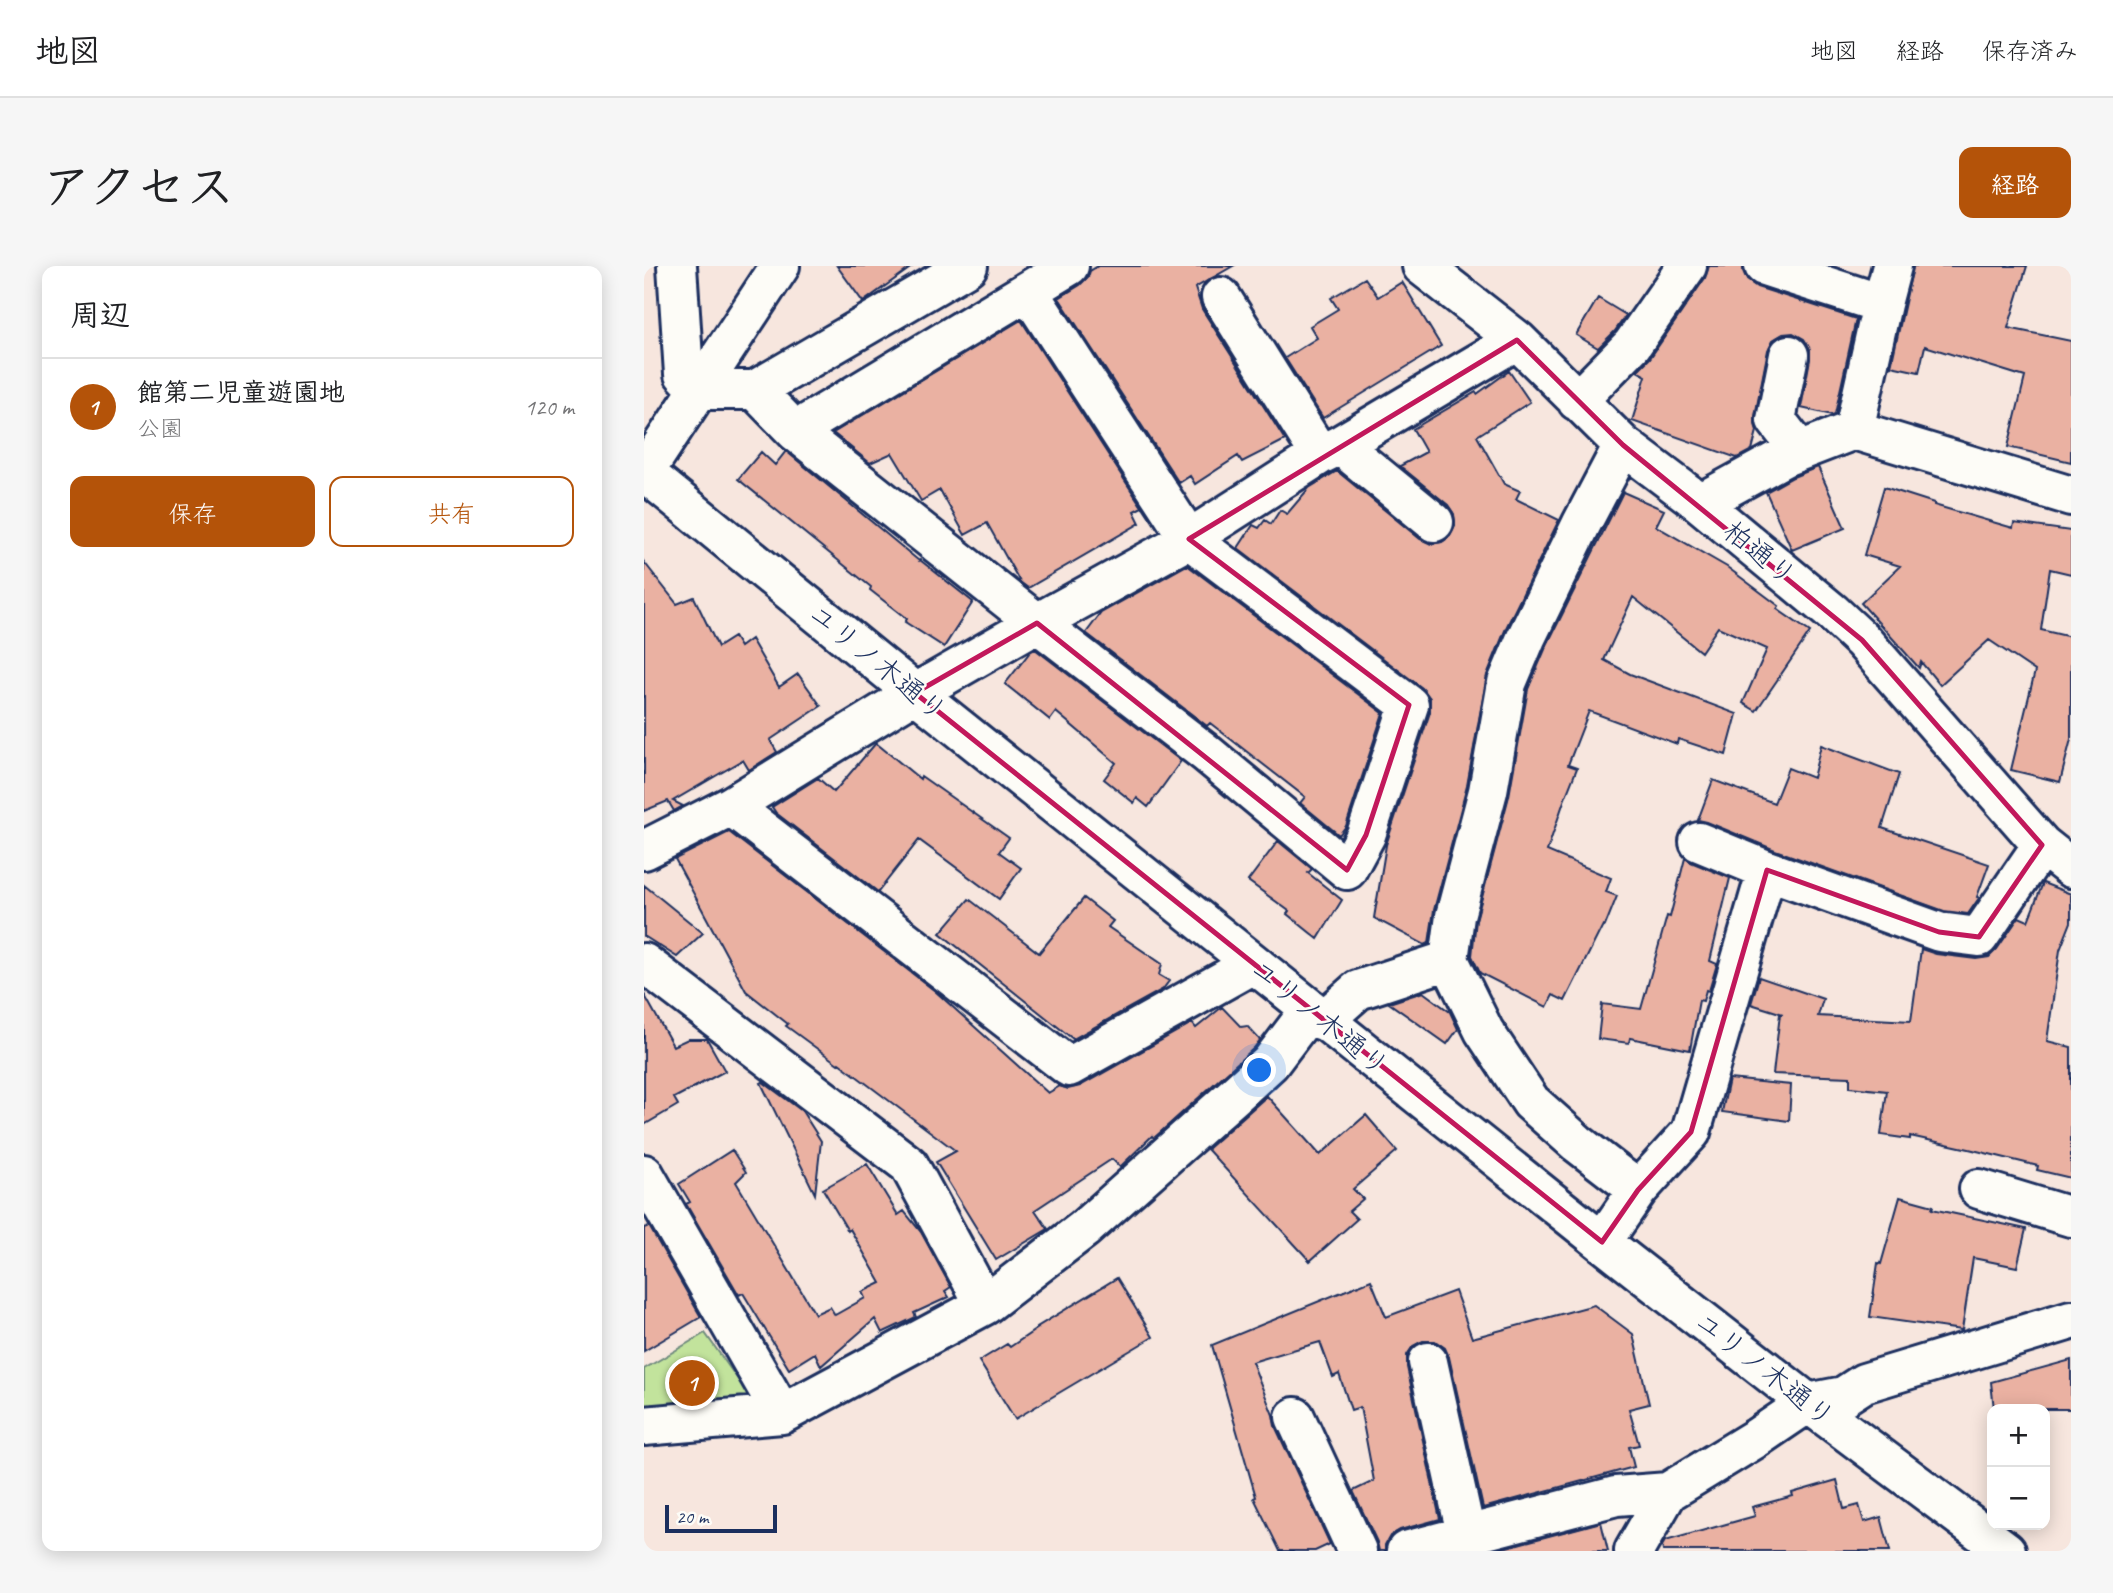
<!DOCTYPE html>
<html lang="ja">
<meta charset="utf-8">
<style>
:root{--surface:#fff;--page:#f6f6f6;--text:#202124;--muted:#757577;--line:#e0e0e0;--accent:#b45309}
body{margin:0;font-family:Caveat,"Klee One",sans-serif;background:var(--page);color:var(--text)}
.controls{position:absolute;right:21px;bottom:21px;display:grid;overflow:hidden;border-radius:14px;box-shadow:0 4px 18px #0003}
.controls button{width:63px;height:63px;display:grid;place-items:center;padding:0;border:0;border-bottom:2px solid var(--line);background:var(--surface);color:var(--text);font:35px sans-serif}
.scale{position:absolute;left:21px;bottom:18px;width:112px;box-sizing:border-box;padding-left:7px;border:4px solid #1b2f5e;border-top:0;font-size:19px;line-height:24px;white-space:nowrap;color:#1b2f5e;-webkit-text-stroke:5px #fdfcf7;paint-order:stroke}
.you{position:absolute;left:616px;top:805px;width:24px;height:24px;margin:-18px;border:5px solid #fff;border-radius:50%;background:#1a73e8;box-shadow:0 0 0 10px #1a73e833}
.badge{display:grid;place-items:center;width:46px;height:46px;border-radius:50%;background:var(--accent);color:#fff;font-size:23px;font-weight:700}
.pin{position:absolute;translate:-50% -50%;border:4px solid #fff;box-shadow:0 2px 7px #0006}
.list{margin:0;padding:0;list-style:none}
h2{display:flex;justify-content:space-between;align-items:center;height:91px;margin:0;padding:0 28px;font-size:30px}
h2 small{font-size:23px;font-weight:400;color:var(--muted)}
.list li{display:grid;grid-template-columns:46px 1fr auto;gap:21px;align-items:center;box-sizing:border-box;height:98px;padding:0 28px;border-top:2px solid var(--line)}
.list b{display:block;font-size:26px;white-space:nowrap}
.list p{margin:0;font-size:23px;white-space:nowrap;color:var(--muted)}
.list em{font-size:23px;font-style:normal;color:var(--muted)}
.actions{display:flex;gap:14px;padding:21px 28px}
.actions a{flex:1;padding:16px 0;border:2px solid var(--accent);border-radius:14px;text-align:center;font-size:24px;color:var(--accent)}
.actions .main{background:var(--accent);color:#fff}
.map{position:relative;flex:none;width:1427px;height:1285px;overflow:hidden;border-radius:14px}
header{display:flex;align-items:center;gap:42px;box-sizing:border-box;height:98px;padding:0 35px;background:var(--surface);border-bottom:2px solid var(--line)}
header strong{font-size:33px}
nav{display:flex;gap:38px;margin-inline-start:auto;font-size:24px}
.intro{display:flex;align-items:center;justify-content:space-between;box-sizing:border-box;height:168px;padding:0 42px}
h1{margin:0;font-size:49px}
.button{padding:18px 32px;border-radius:14px;background:var(--accent);color:#fff;font-size:24px;font-weight:700}
main{display:flex;gap:42px;padding:0 42px}
aside{flex:1;background:var(--surface);border-radius:14px;box-shadow:0 4px 18px #0003}
.map>svg:first-child{display:block}
.green{fill:#c2e39c;stroke:#6e897d;stroke-width:2}
.building{fill:#eab1a2;stroke:#1b2f5e;stroke-width:2}
.lines{fill:none;stroke-linecap:round;stroke-linejoin:round}
.minor-casing{stroke:#1b2f5e;stroke-width:44}
.minor{stroke:#fdfcf7;stroke-width:38}
.marked{fill:none;stroke:#c2185b;stroke-width:5;stroke-linejoin:round}
.labels{text-anchor:middle;dominant-baseline:central;stroke-width:5;stroke-linejoin:round;paint-order:stroke}
.street-label{font-size:28px;fill:#1b2f5e;stroke:#fdfcf7}
</style>
<header>
<strong>地図</strong>
<nav><a>地図</a><a>経路</a><a>保存済み</a></nav>
</header>
<div class="intro"><h1>アクセス</h1><a class="button">経路</a></div>
<main>
<aside>
<h2>周辺<small></small></h2>
<ul class="list">
<li><span class="badge">1</span><div><b>館第二児童遊園地</b><p>公園</p></div><em>120 m</em></li>
</ul>
<div class="actions"><a class="main">保存</a><a>共有</a></div>
</aside>
<div class="map">
<svg width="1427" height="1285" viewBox="0 0 1427 1285">
<rect width="100%" height="100%" fill="#f7e6de"/>
<filter id="ink" filterUnits="userSpaceOnUse"><feTurbulence type="fractalNoise" baseFrequency=".0143" numOctaves="2"/><feDisplacementMap in="SourceGraphic" scale="14" xChannelSelector="R" yChannelSelector="G"/><feConvolveMatrix kernelMatrix="1 2 1 2 8 2 1 2 1" color-interpolation-filters="sRGB"/></filter>
<g filter="url(#ink)">
<path class="green" d="M 61,1067 L 107,1132 L 0,1147 L 0,1103 Z"/>
<path class="building" d="M 193,0 L 269,0 L 219,36 Z
M 454,0 L 589,0 L 551,22 L 558,43 L 641,174 L 598,196 L 594,190 L 551,218 L 546,210 L 535,217 L 415,32 L 436,19 L 444,11 L 446,5 Z
M 1065,0 L 1099,0 L 1099,5 L 1103,14 L 1113,21 L 1212,53 L 1191,148 L 1188,149 L 1157,142 L 1166,93 L 1166,83 L 1160,73 L 1149,67 L 1139,68 L 1129,74 L 1124,84 L 1111,150 L 1111,158 L 1113,165 L 1108,184 L 1093,192 L 988,155 L 1002,110 L 993,105 L 1006,92 L 1061,12 Z
M 1269,0 L 1383,0 L 1364,62 L 1427,75 L 1427,196 L 1364,181 L 1381,111 L 1281,80 L 1275,106 L 1247,100 Z
M 721,12 L 734,31 L 758,16 L 797,80 L 679,152 L 641,92 L 673,72 L 666,60 L 694,43 L 687,32 Z
M 954,32 L 982,49 L 971,65 L 954,82 L 932,69 Z
M 377,54 L 498,241 L 490,245 L 496,257 L 384,322 L 376,316 L 343,257 L 321,269 L 296,224 L 277,235 L 248,187 L 226,197 L 189,167 Z
M 865,105 L 886,136 L 833,170 L 860,218 L 876,225 L 872,233 L 915,254 L 862,362 L 843,409 L 823,520 L 790,644 L 785,677 L 781,679 L 730,652 L 742,579 L 786,446 L 786,432 L 778,422 L 594,282 L 609,259 L 615,262 L 621,254 L 627,258 L 636,244 L 643,248 L 665,222 L 693,205 L 776,273 L 787,278 L 798,276 L 806,270 L 811,260 L 810,248 L 804,239 L 756,200 L 782,186 L 769,163 L 832,126 L 833,128 Z
M 142,185 L 275,295 L 276,294 L 329,336 L 300,381 L 261,356 L 263,353 L 226,324 L 227,321 L 94,213 L 117,186 L 131,199 Z
M 1174,201 L 1201,262 L 1148,284 L 1122,226 L 1149,211 Z
M 1240,221 L 1290,237 L 1290,239 L 1369,262 L 1370,257 L 1427,265 L 1427,308 L 1406,303 L 1397,364 L 1427,371 L 1427,473 L 1416,516 L 1367,504 L 1391,405 L 1345,374 L 1296,419 L 1277,396 L 1275,402 L 1217,337 L 1256,300 L 1220,289 Z
M 979,226 L 1020,244 L 1012,260 L 1083,301 L 1135,340 L 1133,343 L 1166,366 L 1112,445 L 1099,437 L 1123,383 L 1074,361 L 1057,386 L 989,331 L 960,394 L 986,408 L 1093,448 L 1082,489 L 1034,473 L 1033,478 L 945,445 L 924,499 L 933,502 L 920,535 L 903,585 L 967,612 L 962,626 L 973,630 L 961,660 L 959,659 L 921,735 L 909,729 L 903,741 L 836,707 L 828,690 L 832,654 L 865,530 L 884,423 L 902,381 Z
M 0,296 L 33,338 L 50,331 L 74,381 L 90,371 L 96,381 L 107,373 L 135,421 L 154,408 L 177,440 L 126,474 L 133,486 L 105,504 L 99,494 L 29,535 L 39,540 L 30,545 L 24,535 L 0,545 Z
M 543,299 L 739,447 L 702,560 L 695,569 L 656,537 L 661,531 L 566,457 L 563,460 L 442,367 L 457,347 Z
M 391,383 L 537,495 L 504,541 L 493,532 L 490,537 L 460,513 L 472,497 L 412,446 L 406,454 L 361,418 L 386,386 Z
M 232,477 L 276,513 L 277,510 L 365,572 L 355,586 L 377,602 L 355,633 L 275,574 L 234,626 L 132,547 L 128,541 L 174,512 L 190,526 Z
M 1177,479 L 1255,508 L 1238,562 L 1345,598 L 1333,631 L 1335,632 L 1324,648 L 1300,645 L 1131,584 L 1063,556 L 1054,554 L 1069,514 L 1130,537 L 1144,502 L 1169,512 Z
M 85,566 L 291,725 L 404,827 L 416,820 L 424,823 L 436,820 L 548,757 L 552,762 L 578,741 L 597,761 L 603,760 L 616,774 L 610,782 L 510,872 L 508,870 L 476,901 L 468,893 L 391,944 L 404,963 L 352,994 L 292,896 L 312,885 L 195,797 L 194,798 L 142,760 L 144,758 L 102,725 L 31,593 Z
M 634,575 L 668,603 L 664,607 L 698,634 L 674,673 L 643,648 L 645,645 L 604,615 Z
M 1041,592 L 1047,596 L 1086,612 L 1066,695 L 1073,698 L 1065,725 L 1062,724 L 1059,735 L 1055,734 L 1046,784 L 986,772 L 985,777 L 954,773 L 958,738 L 997,743 L 1023,650 L 1026,651 Z
M 1399,617 L 1427,628 L 1427,656 L 1416,684 L 1403,775 L 1427,781 L 1427,912 L 1393,904 L 1394,900 L 1325,883 L 1266,870 L 1266,873 L 1237,869 L 1243,825 L 1206,821 L 1206,811 L 1129,808 L 1136,748 L 1139,748 L 1107,738 L 1115,711 L 1179,733 L 1174,750 L 1267,755 L 1277,683 L 1292,688 L 1332,693 L 1345,691 L 1353,683 L 1375,651 L 1384,655 Z
M 0,619 L 59,667 L 33,691 L 0,670 Z
M 440,632 L 469,655 L 464,661 L 518,698 L 515,709 L 525,715 L 519,723 L 429,773 L 296,667 L 325,633 L 395,687 Z
M 779,726 L 806,746 L 814,763 L 803,778 L 745,737 Z
M 0,728 L 29,780 L 44,773 L 63,773 L 81,805 L 30,832 L 34,839 L 0,859 Z
M 1085,813 L 1147,819 L 1145,855 L 1078,846 Z
M 119,816 L 158,845 L 177,875 L 171,928 L 117,817 Z
M 623,830 L 676,889 L 722,849 L 753,885 L 709,923 L 719,933 L 705,945 L 713,953 L 666,995 L 563,883 Z
M 88,884 L 102,906 L 92,916 L 171,1048 L 186,1041 L 191,1049 L 221,1032 L 218,1026 L 237,1017 L 206,963 L 204,965 L 179,923 L 223,898 L 254,949 L 260,945 L 277,966 L 307,1021 L 301,1025 L 305,1031 L 270,1047 L 272,1051 L 238,1067 L 231,1053 L 177,1100 L 171,1087 L 145,1103 L 99,1027 L 95,1029 L 42,938 L 46,936 L 35,918 Z
M 1256,931 L 1289,940 L 1288,943 L 1382,963 L 1373,1001 L 1329,992 L 1318,1064 L 1226,1051 L 1234,997 L 1237,998 Z
M 5,960 L 57,1051 L 0,1085 L 0,962 Z
M 473,1012 L 509,1071 L 371,1153 L 335,1095 L 363,1078 L 366,1081 L 394,1062 L 393,1061 Z
M 727,1014 L 742,1051 L 811,1025 L 828,1072 L 950,1039 L 989,1068 L 1005,1138 L 985,1143 L 995,1179 L 985,1181 L 990,1201 L 839,1242 L 805,1091 L 801,1082 L 791,1075 L 779,1075 L 769,1080 L 763,1089 L 763,1101 L 796,1253 L 756,1264 L 746,1270 L 741,1279 L 741,1285 L 735,1285 L 733,1276 L 709,1225 L 730,1215 L 716,1141 L 707,1144 L 695,1108 L 689,1111 L 676,1076 L 608,1096 L 629,1149 L 631,1160 L 686,1278 L 671,1285 L 636,1285 L 610,1232 L 612,1231 L 568,1079 Z
M 1427,1094 L 1427,1143 L 1350,1143 L 1347,1116 Z
M 1193,1214 L 1200,1243 L 1215,1239 L 1220,1256 L 1237,1251 L 1246,1285 L 1019,1285 L 1018,1280 L 1021,1275 L 1111,1250 L 1108,1241 L 1149,1230 L 1148,1227 Z
M 957,1256 L 964,1285 L 848,1285 Z"/>
<g class="lines">
<g class="minor-casing">
<path id="minor" d="M 33,0 L 40,108 L 55,124 L 111,124 L 151,165 L 393,357 L 562,487 L 703,604 L 722,569 L 765,439 L 545,273 L 384,25
M 778,0 L 873,74 L 979,179 L 1056,237 L 1189,347 L 1218,374 L 1398,579 L 1427,602
M 1120,0 L 1238,38 L 1210,164
M 577,31 L 676,189
M 1238,38 L 1248,0
M 1145,89 L 1132,154 L 1156,185
M 111,124 L 324,0
M 933,135 L 988,79 L 1043,0
M 151,165 L 425,0
M 696,179 L 790,256
M 979,179 L 938,257 L 882,372 L 863,417 L 844,525 L 811,650 L 805,694 L 840,765 L 887,836 L 933,877 L 994,924
M 0,206 L 271,427 L 958,976 L 1164,1137 L 1362,1285
M 0,207 L 136,0
M 1056,237 L 1140,191 L 1210,164 L 1427,230
M 87,540 L 425,801 L 609,698
M 0,584 L 87,540 L 271,427 L 393,357 L 545,273 L 676,189 L 696,179 L 873,74
M 1123,604 L 1295,666 L 1335,671 L 1398,579
M 0,697 L 265,899 L 341,1039
M 679,755 L 714,724 L 805,694
M 0,908 L 138,1148
M 1335,923 L 1427,951
M 958,976 L 994,924 L 1047,866 L 1123,604 L 1055,576
M 784,1096 L 822,1268
M 651,1151 L 713,1285
M 0,1160 L 138,1148 L 341,1039 L 440,963 L 592,828 L 626,797 L 666,744
M 762,1285 L 972,1230 L 1024,1226
M 990,1285 L 1024,1226 L 1114,1171 L 1164,1137 L 1200,1130 L 1220,1117 L 1427,1054"/>
</g>
<use href="#minor" class="minor"/>
</g>
</g>
<path class="marked" d="M 873,74 L 979,179 L 1218,374 L 1398,579 L 1335,671 L 1295,666 L 1123,604 L 1047,866 L 994,924 L 958,976 L 271,427 L 393,357 L 703,604 L 722,569 L 765,439 L 545,273 Z"/>
<g class="labels">
<g class="street-label">
<text transform="translate(1116 287) rotate(39)">柏通り</text>
<text transform="translate(234 396) rotate(39)">ユリノ木通り</text>
<text transform="translate(676 751) rotate(39)">ユリノ木通り</text>
<text transform="translate(1121 1103) rotate(38)">ユリノ木通り</text>
</g>
</g>
</svg>
<div class="controls">
<button>+</button>
<button>−</button>
</div>
<div class="scale">20 m</div>
<div class="you"></div>
<div class="pin badge" style="left:48px;top:1117px">1</div>
</div>
</main>
